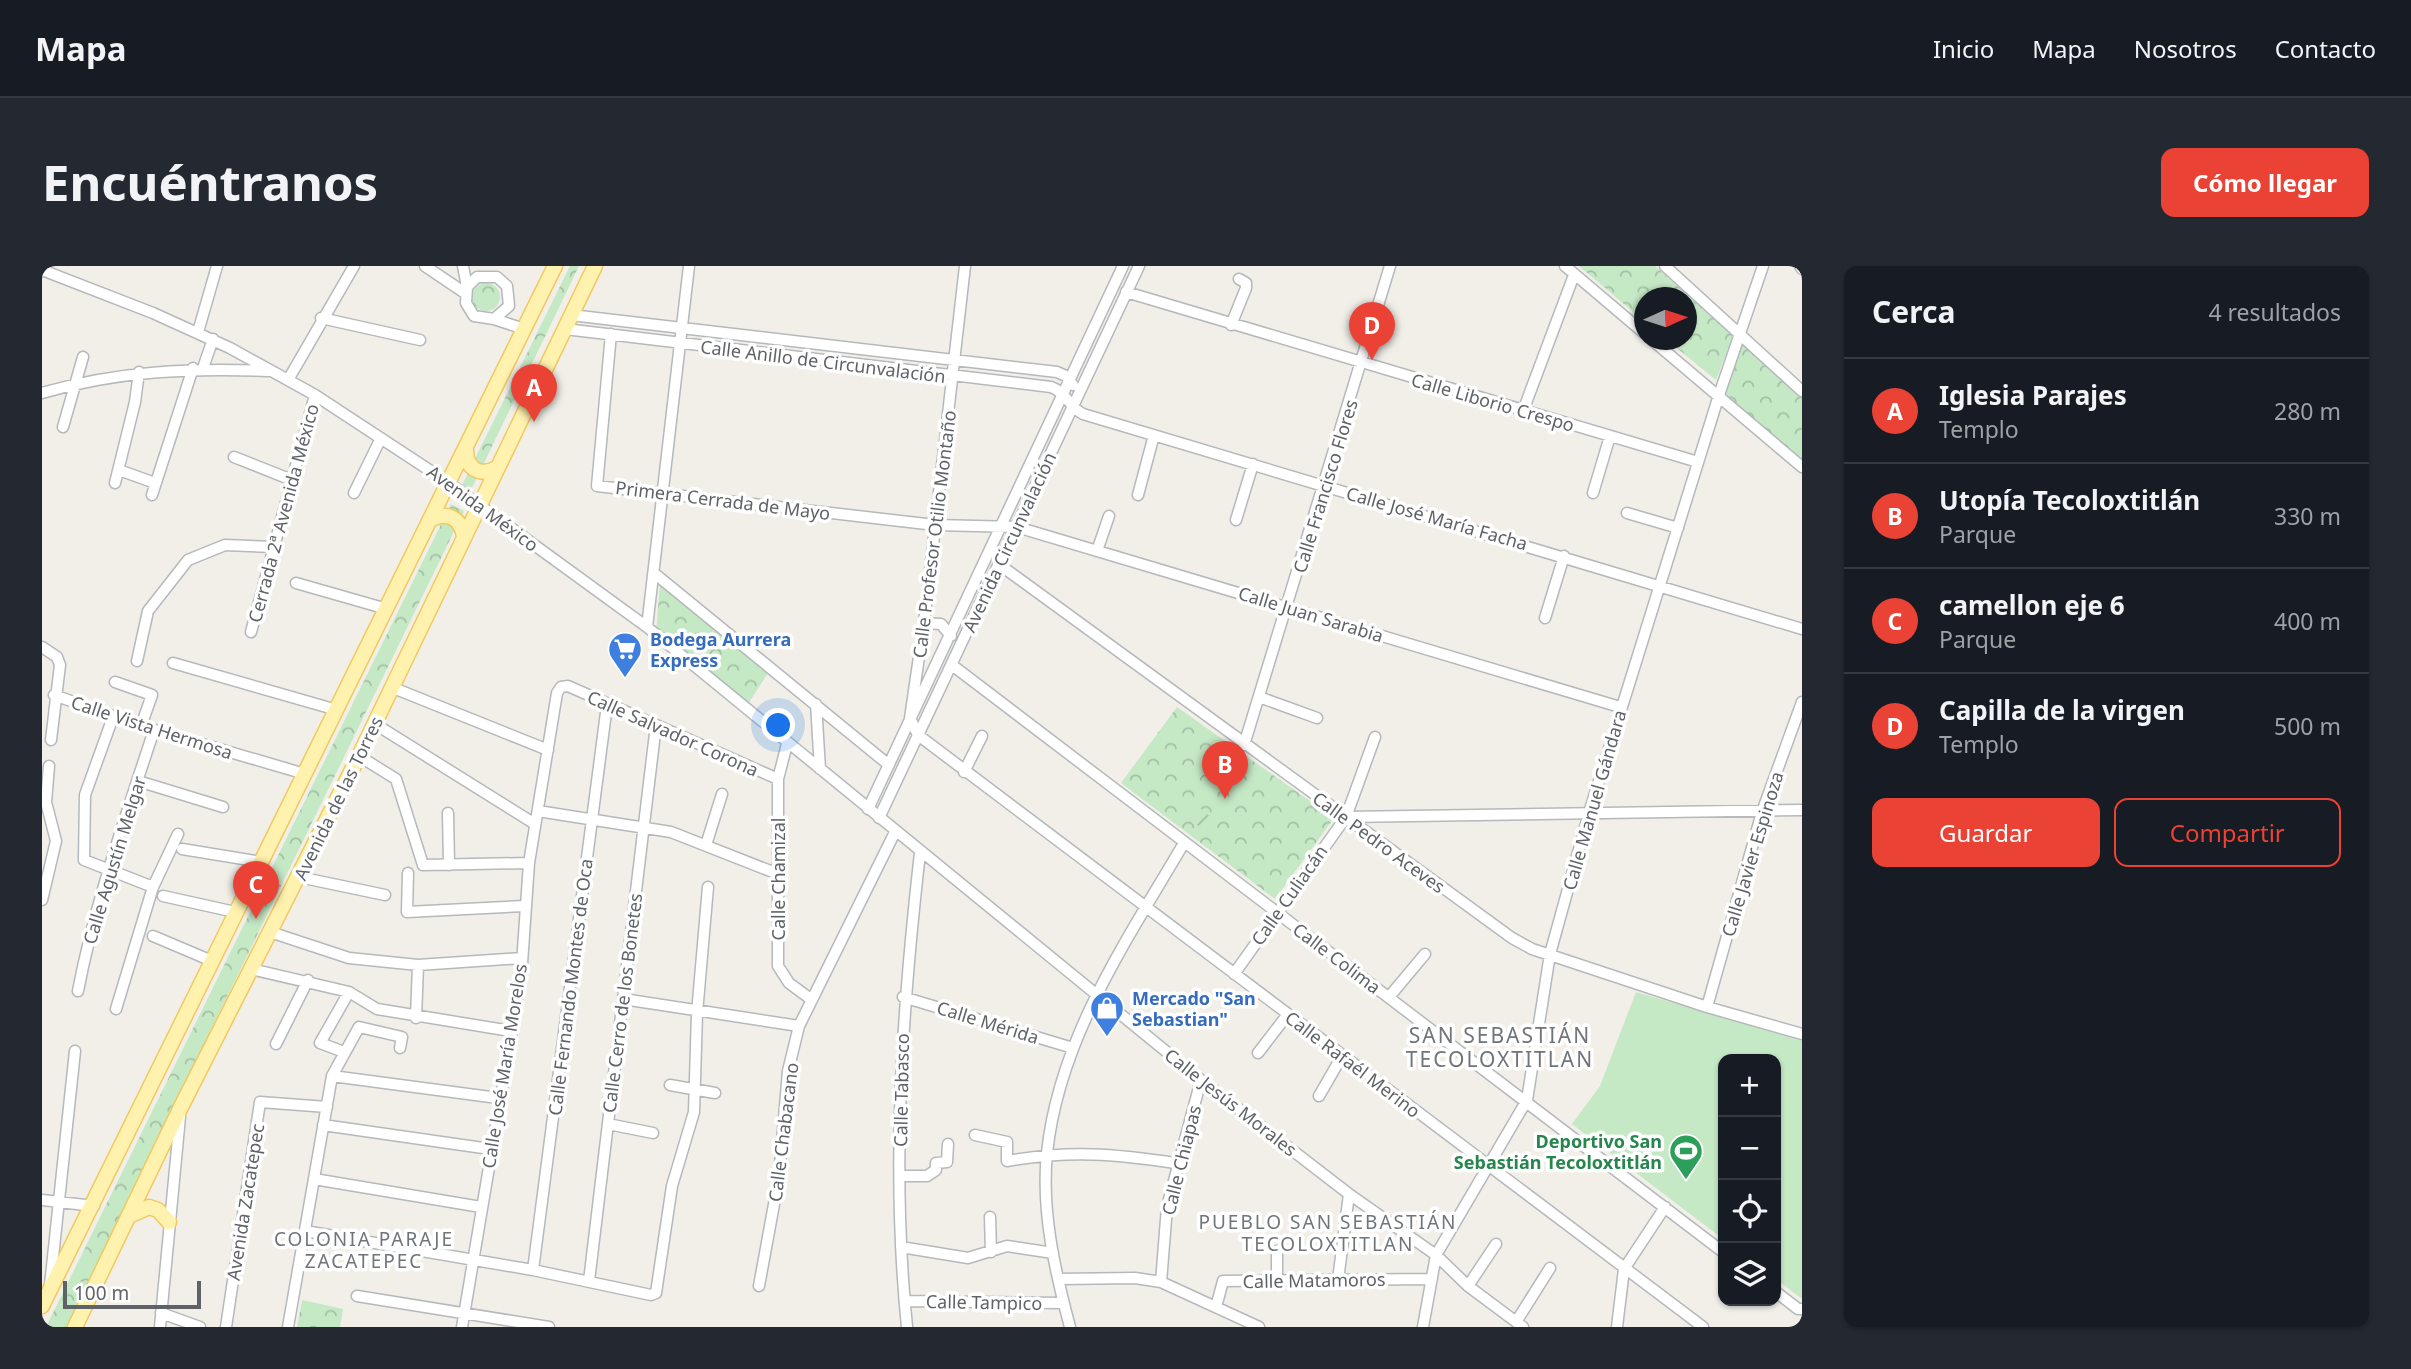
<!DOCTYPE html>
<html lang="es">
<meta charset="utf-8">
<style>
:root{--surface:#171b24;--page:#242831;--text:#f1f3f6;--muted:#9ea1a6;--line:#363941;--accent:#ea4335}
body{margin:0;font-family:"Noto Sans",sans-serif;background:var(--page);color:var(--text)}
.controls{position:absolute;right:21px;bottom:21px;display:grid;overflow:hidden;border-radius:14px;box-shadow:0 2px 5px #0004}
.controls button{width:63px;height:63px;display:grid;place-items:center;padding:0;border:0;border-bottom:2px solid var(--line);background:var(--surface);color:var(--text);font:35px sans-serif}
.compass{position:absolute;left:1592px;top:21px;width:63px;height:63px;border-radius:50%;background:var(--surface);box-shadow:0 2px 5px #0004;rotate:87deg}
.scale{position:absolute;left:21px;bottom:18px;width:138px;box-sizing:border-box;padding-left:7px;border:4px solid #5f6368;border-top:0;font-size:19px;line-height:24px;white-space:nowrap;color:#5f6368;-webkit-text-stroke:5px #fff;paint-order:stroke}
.you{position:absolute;left:737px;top:460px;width:24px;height:24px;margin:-18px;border:5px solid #fff;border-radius:50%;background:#1a73e8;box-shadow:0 0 0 10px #1a73e833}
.badge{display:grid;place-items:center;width:46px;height:46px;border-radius:50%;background:var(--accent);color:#fff;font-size:23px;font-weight:700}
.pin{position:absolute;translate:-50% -58px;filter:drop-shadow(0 2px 4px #0008)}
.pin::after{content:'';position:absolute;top:37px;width:24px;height:21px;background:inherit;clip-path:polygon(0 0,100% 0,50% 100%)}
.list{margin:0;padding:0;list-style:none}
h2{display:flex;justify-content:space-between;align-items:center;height:91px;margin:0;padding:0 28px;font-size:30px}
h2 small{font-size:23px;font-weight:400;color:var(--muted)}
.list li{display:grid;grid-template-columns:46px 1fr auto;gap:21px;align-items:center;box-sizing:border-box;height:105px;padding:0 28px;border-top:2px solid var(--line)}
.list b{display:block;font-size:26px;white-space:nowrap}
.list p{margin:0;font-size:23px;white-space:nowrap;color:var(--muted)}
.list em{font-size:23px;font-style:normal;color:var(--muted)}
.actions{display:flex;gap:14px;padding:21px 28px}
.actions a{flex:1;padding:16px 0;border:2px solid var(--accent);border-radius:14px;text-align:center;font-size:24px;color:var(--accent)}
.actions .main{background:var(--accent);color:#fff}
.icon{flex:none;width:38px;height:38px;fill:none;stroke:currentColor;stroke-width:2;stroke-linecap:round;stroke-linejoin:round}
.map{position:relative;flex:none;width:1760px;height:1061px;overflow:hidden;border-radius:14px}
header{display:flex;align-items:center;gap:42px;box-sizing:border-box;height:98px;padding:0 35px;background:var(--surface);border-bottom:2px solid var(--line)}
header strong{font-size:33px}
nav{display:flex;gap:38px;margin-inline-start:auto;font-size:24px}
.intro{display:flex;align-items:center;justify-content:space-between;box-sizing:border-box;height:168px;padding:0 42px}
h1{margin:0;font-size:49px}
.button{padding:18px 32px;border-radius:14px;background:var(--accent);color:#fff;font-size:24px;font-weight:700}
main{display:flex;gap:42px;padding:0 42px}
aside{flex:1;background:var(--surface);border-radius:14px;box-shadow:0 2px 5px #0004}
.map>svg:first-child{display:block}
.park{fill:url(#park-crowns)}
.garden{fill:url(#garden-furrows)}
.pitch{fill:#c5e8c5}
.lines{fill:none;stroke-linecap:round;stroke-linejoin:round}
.minor-casing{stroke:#b5b8bc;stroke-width:13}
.major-casing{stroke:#f2c960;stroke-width:17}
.minor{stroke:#fff;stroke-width:10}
.major{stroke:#fff2af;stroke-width:14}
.labels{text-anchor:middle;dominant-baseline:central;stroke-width:7;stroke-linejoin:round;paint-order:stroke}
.street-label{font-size:18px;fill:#5f6368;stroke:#fff}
.shop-label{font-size:18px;font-weight:bold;fill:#366cbe;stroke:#fff;text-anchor:start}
.leisure-label{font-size:18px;font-weight:bold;fill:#27864d;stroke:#fff;text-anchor:end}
.neighbourhood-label{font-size:19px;letter-spacing:2px;fill:#70757a;stroke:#fff}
.quarter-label{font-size:21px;letter-spacing:2px;fill:#70757a;stroke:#fff}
</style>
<header>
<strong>Mapa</strong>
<nav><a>Inicio</a><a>Mapa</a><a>Nosotros</a><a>Contacto</a></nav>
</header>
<div class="intro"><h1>Encuéntranos</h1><a class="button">Cómo llegar</a></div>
<main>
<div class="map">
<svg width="1760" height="1061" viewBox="0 0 1760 1061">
<defs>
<pattern id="park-crowns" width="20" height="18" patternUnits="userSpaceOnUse" patternTransform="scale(1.75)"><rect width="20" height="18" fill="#c5e8c5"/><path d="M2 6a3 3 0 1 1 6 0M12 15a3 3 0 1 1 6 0" fill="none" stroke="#a3c0a4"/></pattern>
<pattern id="garden-furrows" width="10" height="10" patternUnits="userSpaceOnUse" patternTransform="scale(1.75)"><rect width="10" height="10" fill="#c5e8c5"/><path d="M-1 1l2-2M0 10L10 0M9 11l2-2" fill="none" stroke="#a3c0a4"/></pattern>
</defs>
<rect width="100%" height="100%" fill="#f1efe8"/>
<path class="park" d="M 528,0 L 537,0 L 429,224 L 420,219 Z
M 1537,0 L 1613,0 L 1691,70 L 1674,114 L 1625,74 L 1644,74 L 1644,32 L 1602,32 L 1602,55 Z
M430 31a14 14 0 1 1 28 0a14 14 0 1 1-28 0Z
M 1699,77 L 1760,132 L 1760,196 L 1681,126 Z
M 409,238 L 422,245 L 24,1061 L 4,1061 Z
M 618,316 L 728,404 L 704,441 L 614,369 Z
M 1135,441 L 1292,552 L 1233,633 L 1079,517 Z
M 260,1034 L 301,1043 L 298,1061 L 255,1061 Z"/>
<path class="garden" d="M 1158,542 L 1174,555 L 1165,566 L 1154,558 L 1160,551 L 1154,546 Z"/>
<path class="pitch" d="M 1594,726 L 1760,775 L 1760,1033 L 1734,1013 L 1734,793 L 1681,793 L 1681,973 L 1530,858 L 1558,820 Z"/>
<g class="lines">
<g class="minor-casing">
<path id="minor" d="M 383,0 L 423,27
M 421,0 L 425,21 L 424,37 L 432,50 L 452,53 L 467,40 L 465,20 L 455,11 L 435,11 L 425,21
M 923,0 L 882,357 L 868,452 L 876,469 L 1661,1061
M 1523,0 L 1602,67
M 1623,0 L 1760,125
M 1758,0 L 1760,3
M 0,4 L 111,47 L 188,82 L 273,129 L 407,217 L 605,361 L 1159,814 L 1307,928 L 1394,989 L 1426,1020 L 1481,1061
M 1084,26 L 1656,196
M 529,49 L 1015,106 L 1024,110 L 1031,119
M 279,52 L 378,74
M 452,53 L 482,63
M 1189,59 L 1204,22 L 1204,17 L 1197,13
M 523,63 L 1009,121 C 1024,126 1027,141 1041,148 L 1760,363
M 156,66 L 175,0
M 569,68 L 555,220 L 893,259 L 975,261 L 1578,441
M 1610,74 L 1760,201
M 161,102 L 171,73
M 246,114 L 312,0
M 0,127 C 75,105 148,102 226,105
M 1481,145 L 1532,9
M 21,161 L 41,91
M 192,191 L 250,214
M 77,204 L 113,217
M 73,217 L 93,136 L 97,106
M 312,227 L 339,172
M 1551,227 L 1568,170
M 110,229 L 151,102
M 1096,229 L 1112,169
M 1585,247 L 1636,262
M 1194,254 L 1211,198
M 1055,285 L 1067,250
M 958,299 L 1470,672 L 1490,683 L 1665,741 L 1760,768
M 612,307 L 847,499
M 254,317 L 345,343
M 1503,352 L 1522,290
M 882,357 L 899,358 L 909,370
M 605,361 L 647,0
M 209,366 L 273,129
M 0,381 L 15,391 L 18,399 L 9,474
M 95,395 L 106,345 L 146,294 L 183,279 L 231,281
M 131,397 L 295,444
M 910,399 L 1681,986
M 73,416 L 110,429 L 99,460
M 349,421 L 506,484
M 12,429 L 99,460 L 263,508
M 1217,431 L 1275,452
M 774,438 L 778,503
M 71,451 L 43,529 L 42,594 L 111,621
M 333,458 L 493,558
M 745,478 L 736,513 L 736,700 L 747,717 L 770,734
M 1202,479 L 1348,0
M 317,490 L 354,513 L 381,599 L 487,597
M 922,506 L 940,470
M 96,515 L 181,541
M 826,543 L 1081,0
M 496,545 L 629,566 L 736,608
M 406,547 L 407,599
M 1304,551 L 1760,544
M 837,552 L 1097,0
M 664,579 L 680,528
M 140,583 L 219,596
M 366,607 L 365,646 L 482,640
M 257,611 L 343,629
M 121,630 L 193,646
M 0,634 L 14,575 L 4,536 L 7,500
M 228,666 L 307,692 L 376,699 L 480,692
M 111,670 L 170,695
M 209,703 L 307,726 L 335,743 L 469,765
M 1192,708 L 1304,551 L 1333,471
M 36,725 C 53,636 84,550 112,464
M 861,731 L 1031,782
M 1347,731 L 1383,688
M 581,733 L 757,760
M 1665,741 L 1720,546 L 1760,436
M 74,743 L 111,621 L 136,568
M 374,752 L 376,699
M 234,778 L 266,714
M 302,786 L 278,777 L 307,726
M 1216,787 L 1246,748
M 290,810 L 456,832
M 628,819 L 673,827
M 1277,830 L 1300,790
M 566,858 L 611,867
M 281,859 L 448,883
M 933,869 L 965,876 L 965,895 C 1029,884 1072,888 1134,897
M 858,910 L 885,910 L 894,904 L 894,897 L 905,896 L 906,878
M 272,913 L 439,941
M 0,934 L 52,940
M 948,951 L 949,986
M 263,965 L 491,1004 L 609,1029 L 614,1027 L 630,920 L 652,846 L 655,747 L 666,621
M 859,981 L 926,992 L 965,980 L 1011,987
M 1235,985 L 1235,1017
M 491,1004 L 565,439
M 1017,1013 L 1093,1012 L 1119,1016 L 1217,1061
M 1296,1014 L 1307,928
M 547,1015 L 614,459
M 1119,1016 L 1125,941 L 1159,814
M 8,1019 L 33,785
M 717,1020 L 737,911 L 746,805 L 757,760 L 853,566
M 1426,1020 L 1454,978
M 1734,1026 L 1756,1043 L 1760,1043
M 315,1030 L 507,1061
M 863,1035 L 1021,1037
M 1174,1041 L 1181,1015 L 1390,1013
M 119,1047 L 158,1061
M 1474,1056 L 1508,1002
M 118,1061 L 138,851
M 184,1061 L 218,836 L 285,841
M 246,1061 L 290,810 L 317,761 L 360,771 L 358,782
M 420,1061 L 479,712 L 487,597 L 515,427 L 519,421 L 526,420 L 736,513
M 865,1061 C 849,902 860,745 878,587
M 1028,1061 C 1013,1005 999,945 1005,887 C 1017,772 1085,674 1142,577
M 1381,1061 L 1394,989 L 1485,834 L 1508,688 L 1547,547 L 1677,129 L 1721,0
M 1575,1061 L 1582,1003 L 1623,941"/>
</g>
<g class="major-casing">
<path id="major" d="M 424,184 C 424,203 438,211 455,202
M 390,253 C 406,245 420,253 422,271
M 89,949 L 107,941 L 116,944 L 127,956
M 0,1040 L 513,0
M 33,1061 L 139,841 L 317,490 L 553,0"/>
</g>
<use href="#minor" class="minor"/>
<use href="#major" class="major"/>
</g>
<defs>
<g id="supermarket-pin" transform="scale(1.75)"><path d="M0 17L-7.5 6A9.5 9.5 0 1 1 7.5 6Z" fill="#3f7fe0" stroke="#fff"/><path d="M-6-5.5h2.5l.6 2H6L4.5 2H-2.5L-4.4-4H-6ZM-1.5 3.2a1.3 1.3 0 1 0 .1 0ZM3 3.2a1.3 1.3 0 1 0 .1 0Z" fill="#fff"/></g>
<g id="shop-pin" transform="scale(1.75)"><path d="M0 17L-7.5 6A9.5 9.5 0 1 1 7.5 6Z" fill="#3f7fe0" stroke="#fff"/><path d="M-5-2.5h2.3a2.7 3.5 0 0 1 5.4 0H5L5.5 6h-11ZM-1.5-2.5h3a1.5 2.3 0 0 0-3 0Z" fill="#fff"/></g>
<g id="stadium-pin" transform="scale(1.75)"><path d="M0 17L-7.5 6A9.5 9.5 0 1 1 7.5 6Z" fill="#2e9e5b" stroke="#fff"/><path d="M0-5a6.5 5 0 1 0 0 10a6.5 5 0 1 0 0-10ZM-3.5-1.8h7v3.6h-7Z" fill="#fff"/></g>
</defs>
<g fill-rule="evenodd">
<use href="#supermarket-pin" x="583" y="383"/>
<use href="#shop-pin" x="1065" y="742"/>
<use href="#stadium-pin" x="1644" y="885"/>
</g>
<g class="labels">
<g class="street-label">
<text transform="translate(781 95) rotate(7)">Calle Anillo de Circunvalación</text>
<text transform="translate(1451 136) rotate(16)">Calle Liborio Crespo</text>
<text transform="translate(1283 220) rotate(-73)">Calle Francisco Flores</text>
<text transform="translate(681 234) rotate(7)">Primera Cerrada de Mayo</text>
<text transform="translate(441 242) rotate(36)">Avenida México</text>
<text transform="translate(241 247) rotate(-75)">Cerrada 2ª Avenida México</text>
<text transform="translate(1395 252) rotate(16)">Calle José María Facha</text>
<text transform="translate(892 268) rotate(-83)">Calle Profesor Otilio Montaño</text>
<text transform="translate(967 276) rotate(-65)">Avenida Circunvalación</text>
<text transform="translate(1269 348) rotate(17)">Calle Juan Sarabia</text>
<text transform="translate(110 461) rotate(18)">Calle Vista Hermosa</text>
<text transform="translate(631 467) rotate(24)">Calle Salvador Corona</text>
<text transform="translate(296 532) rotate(-64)">Avenida de las Torres</text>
<text transform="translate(1552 534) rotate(-74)">Calle Manuel Gándara</text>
<text transform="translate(1337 576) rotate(36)">Calle Pedro Aceves</text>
<text transform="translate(1710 588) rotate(-73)">Calle Javier Espinoza</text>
<text transform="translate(72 594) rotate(-73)">Calle Agustín Melgar</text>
<text transform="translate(736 613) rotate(-90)">Calle Chamizal</text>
<text transform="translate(1247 629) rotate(-55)">Calle Culiacán</text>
<text transform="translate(1295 692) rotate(37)">Calle Colima</text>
<text transform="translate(528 721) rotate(-83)">Calle Fernando Montes de Oca</text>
<text transform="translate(580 737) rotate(-83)">Calle Cerro de los Bonetes</text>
<text transform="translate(946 756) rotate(17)">Calle Mérida</text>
<text transform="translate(1311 798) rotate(37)">Calle Rafaél Merino</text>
<text transform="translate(462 800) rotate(-81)">Calle José María Morelos</text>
<text transform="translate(859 824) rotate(-89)">Calle Tabasco</text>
<text transform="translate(1189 836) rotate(38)">Calle Jesús Morales</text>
<text transform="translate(741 866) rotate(-83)">Calle Chabacano</text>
<text transform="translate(1139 894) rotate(-76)">Calle Chiapas</text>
<text transform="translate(203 936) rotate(-81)">Avenida Zacatepec</text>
<text transform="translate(1272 1014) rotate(-1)">Calle Matamoros</text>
<text transform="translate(942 1036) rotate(1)">Calle Tampico</text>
</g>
<g class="shop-label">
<text x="608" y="373">Bodega Aurrera<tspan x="608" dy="21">Express</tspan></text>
<text x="1090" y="732">Mercado "San<tspan x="1090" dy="21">Sebastian"</tspan></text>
</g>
<g class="leisure-label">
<text x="1620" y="875">Deportivo San<tspan x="1620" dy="21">Sebastián Tecoloxtitlán</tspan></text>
</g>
<g class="neighbourhood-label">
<text x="1286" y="956">PUEBLO SAN SEBASTIÁN<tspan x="1286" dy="22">TECOLOXTITLAN</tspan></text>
<text x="322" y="973">COLONIA PARAJE<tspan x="322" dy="22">ZACATEPEC</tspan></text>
</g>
<g class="quarter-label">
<text x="1458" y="769">SAN SEBASTIÁN<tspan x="1458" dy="24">TECOLOXTITLAN</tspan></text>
</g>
</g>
</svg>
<div class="controls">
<button>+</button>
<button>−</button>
<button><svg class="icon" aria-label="locate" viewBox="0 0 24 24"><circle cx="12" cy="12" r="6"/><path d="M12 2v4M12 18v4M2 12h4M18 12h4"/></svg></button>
<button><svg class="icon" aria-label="layers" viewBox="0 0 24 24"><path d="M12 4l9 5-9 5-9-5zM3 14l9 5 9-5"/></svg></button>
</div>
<svg class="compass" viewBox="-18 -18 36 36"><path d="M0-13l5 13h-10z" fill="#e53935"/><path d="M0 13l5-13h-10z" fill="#9ea1a6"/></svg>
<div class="scale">100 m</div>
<div class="you"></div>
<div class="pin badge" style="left:492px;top:156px">A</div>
<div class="pin badge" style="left:1183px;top:533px">B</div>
<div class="pin badge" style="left:214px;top:653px">C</div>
<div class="pin badge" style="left:1330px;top:94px">D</div>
</div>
<aside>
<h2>Cerca<small>4 resultados</small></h2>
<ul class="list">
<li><span class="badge">A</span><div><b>Iglesia Parajes</b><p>Templo</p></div><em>280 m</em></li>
<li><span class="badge">B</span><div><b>Utopía Tecoloxtitlán</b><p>Parque</p></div><em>330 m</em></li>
<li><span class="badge">C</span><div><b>camellon eje 6</b><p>Parque</p></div><em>400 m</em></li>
<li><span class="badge">D</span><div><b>Capilla de la virgen</b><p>Templo</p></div><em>500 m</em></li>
</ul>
<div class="actions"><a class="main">Guardar</a><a>Compartir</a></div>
</aside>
</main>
